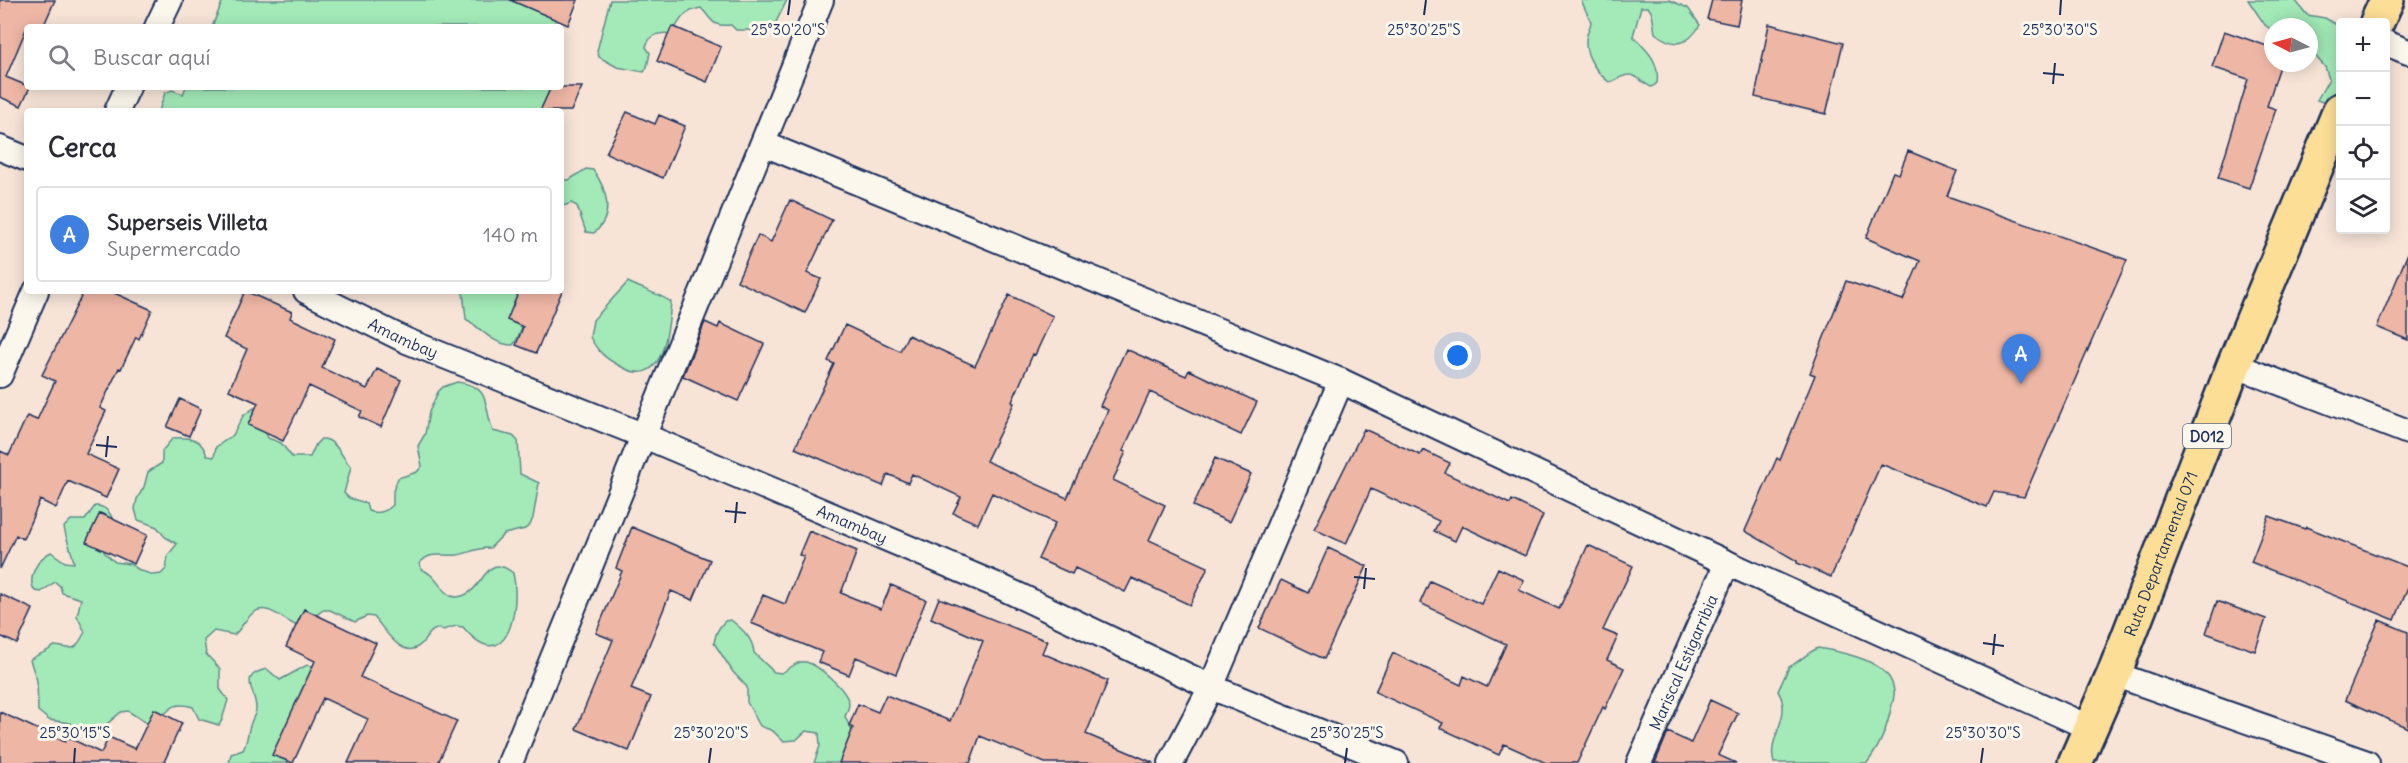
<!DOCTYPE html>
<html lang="es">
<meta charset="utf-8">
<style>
:root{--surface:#fff;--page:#f2f2f3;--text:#2b2b33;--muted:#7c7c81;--line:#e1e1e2;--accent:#db2777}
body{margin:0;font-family:Delius,sans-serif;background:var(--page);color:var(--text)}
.controls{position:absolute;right:18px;top:18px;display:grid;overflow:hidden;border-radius:6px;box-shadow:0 3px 15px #0003}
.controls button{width:54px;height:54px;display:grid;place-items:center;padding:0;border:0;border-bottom:2px solid var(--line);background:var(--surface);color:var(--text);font:30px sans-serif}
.compass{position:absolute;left:2264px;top:18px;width:54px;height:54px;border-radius:50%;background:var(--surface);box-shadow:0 3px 15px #0003;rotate:276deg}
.you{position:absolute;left:1458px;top:356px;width:21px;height:21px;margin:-15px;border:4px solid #fff;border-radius:50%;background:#1a73e8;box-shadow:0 0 0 9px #1a73e833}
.badge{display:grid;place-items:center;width:39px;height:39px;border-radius:50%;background:var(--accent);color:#fff;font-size:20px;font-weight:700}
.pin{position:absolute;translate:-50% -50px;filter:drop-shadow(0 2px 3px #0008)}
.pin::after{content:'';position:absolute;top:32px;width:21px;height:18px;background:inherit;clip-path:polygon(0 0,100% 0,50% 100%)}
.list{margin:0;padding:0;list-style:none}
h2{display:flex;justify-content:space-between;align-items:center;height:78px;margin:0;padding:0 24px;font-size:26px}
h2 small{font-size:20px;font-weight:400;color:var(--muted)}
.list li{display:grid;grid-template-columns:39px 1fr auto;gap:18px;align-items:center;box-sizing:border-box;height:96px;margin:0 12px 12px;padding:0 12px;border:2px solid var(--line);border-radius:6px}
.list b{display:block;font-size:22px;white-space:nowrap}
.list p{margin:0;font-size:20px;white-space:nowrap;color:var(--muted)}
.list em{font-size:20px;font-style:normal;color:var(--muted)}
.icon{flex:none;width:33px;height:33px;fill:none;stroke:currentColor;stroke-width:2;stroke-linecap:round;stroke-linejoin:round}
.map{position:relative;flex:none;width:2408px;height:763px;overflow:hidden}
.search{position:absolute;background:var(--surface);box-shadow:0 3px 15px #0003;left:24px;top:24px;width:540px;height:66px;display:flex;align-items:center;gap:15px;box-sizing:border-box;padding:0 21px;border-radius:6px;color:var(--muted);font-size:22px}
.panel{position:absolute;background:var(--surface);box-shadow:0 3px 15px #0003;left:24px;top:108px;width:540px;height:186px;border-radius:6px}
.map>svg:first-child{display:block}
.green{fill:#a3eab8;stroke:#5f8c8b;stroke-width:1.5}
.building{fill:#eeb6a5;stroke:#1b2f5e;stroke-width:1.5}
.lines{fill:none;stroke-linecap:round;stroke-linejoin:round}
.minor-casing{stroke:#1b2f5e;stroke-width:28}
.primary-casing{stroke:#1b2f5e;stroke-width:38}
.minor{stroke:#fbf7ec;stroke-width:24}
.primary{stroke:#fcde96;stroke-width:33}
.ticks{fill:none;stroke:#1b2f5e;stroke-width:2}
.labels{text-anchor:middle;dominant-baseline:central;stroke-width:6;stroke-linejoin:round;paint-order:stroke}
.shield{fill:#fbf7ec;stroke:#5e6b89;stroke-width:1.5}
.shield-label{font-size:15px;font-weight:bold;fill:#1b2f5e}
.street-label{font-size:16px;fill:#1b2f5e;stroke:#fbf7ec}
.ticks-label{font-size:15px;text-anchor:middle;fill:#1b2f5e;stroke:#fbf7ec;stroke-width:6;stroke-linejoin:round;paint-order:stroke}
</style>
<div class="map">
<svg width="2408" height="763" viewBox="0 0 2408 763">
<rect width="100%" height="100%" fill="#f7e4d7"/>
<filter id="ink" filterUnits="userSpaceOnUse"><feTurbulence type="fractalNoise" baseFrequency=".0167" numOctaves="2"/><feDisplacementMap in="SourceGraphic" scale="12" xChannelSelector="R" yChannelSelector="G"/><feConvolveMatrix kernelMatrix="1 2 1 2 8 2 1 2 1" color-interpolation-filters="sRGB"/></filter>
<g filter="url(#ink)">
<path class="green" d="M 223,0 L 564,0 L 553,27 L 212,27 Z
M 610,0 L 787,0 L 776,22 L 761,35 L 749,30 L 736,30 L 731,25 C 711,27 713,20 701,8 C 684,11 680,19 672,34 C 661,32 649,34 646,47 L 650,53 L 647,67 L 644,72 L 617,67 L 599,57 L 597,51 Z
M 1581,0 L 1669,0 L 1688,8 L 1700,25 C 1688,46 1674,48 1655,33 L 1652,13 L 1648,7 L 1641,7 L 1633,36 C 1648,51 1660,62 1657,83 L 1652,87 C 1644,85 1637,74 1629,75 C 1622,75 1615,81 1609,82 C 1597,73 1585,56 1586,41 C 1586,34 1590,28 1591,22 Z
M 2248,0 L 2295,0 L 2307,15 L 2325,18 L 2340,27 L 2340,106 L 2334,106 L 2317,100 L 2329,79 L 2325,67 L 2309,49 L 2309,27 L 2273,27 L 2273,31 L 2265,25 Z
M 561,85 L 562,88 L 557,111 L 159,111 L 165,93 L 172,90 L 183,94 L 186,87 L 561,87 Z
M 586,169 L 593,170 C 607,189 615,216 594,233 L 586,232 L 577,206 L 571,203 L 561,207 L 561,177 L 562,180 L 569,180 Z
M 628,282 C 639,288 664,296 671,302 C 668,331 664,392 620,366 C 606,359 597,351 590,337 L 593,320 Z
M 463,291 L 532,291 C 532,302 520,337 513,345 C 493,345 482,329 466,319 Z
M 457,382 C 493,386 483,407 493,431 L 513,436 L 518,441 L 520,474 L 539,483 L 533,518 L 530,525 L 525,529 L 504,534 L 490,548 C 477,547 468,554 457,555 C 443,557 431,550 420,563 L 421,569 C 439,575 442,598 457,597 C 486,594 483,549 513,573 C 521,608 507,680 463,627 L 456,626 L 443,630 L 440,628 C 429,630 429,636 422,643 C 404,664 384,628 374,617 L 367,616 L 355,622 L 330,610 L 323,610 L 301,627 C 286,624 269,601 253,613 C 245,619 241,629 234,635 L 214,631 L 204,640 L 206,654 L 220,669 L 220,689 L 228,700 L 222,720 L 219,725 L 199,719 L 193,707 C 169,699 168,715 151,726 L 128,711 L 121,712 L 101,729 L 88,732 L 81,731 L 70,723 L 49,720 L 38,711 L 37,681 L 30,660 C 36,654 47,653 54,646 C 75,648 73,654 85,632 L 77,616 L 81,599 L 62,593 L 60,586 L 55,582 L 41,592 L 35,591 C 26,578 38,558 51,552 L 65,562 L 74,563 C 72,550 66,540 64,527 L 71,520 L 85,520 L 95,506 C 104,505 110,512 113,520 L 104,552 L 115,562 L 130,564 L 141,571 L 154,575 L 161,574 L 166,569 L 168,555 L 177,544 L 165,537 L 157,527 L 138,520 L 135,509 L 137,499 L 144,487 L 148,472 L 162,463 L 162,451 L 173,438 C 190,437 201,437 207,456 L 214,457 L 216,447 L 233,435 L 243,416 L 254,408 L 257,410 L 268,438 L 281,443 L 292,457 L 310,457 L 316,444 L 321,439 C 336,438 342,458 351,467 L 344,493 L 349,498 L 366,503 L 368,511 C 377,514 386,512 393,505 L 393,491 L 398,478 L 417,472 L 422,466 L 418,446 L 425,434 L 429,412 L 438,392 L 443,387 Z
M 731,620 C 742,629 753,638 754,653 L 774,672 L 781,673 C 789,670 797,660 806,662 C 819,665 848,691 849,704 C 849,708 846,713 845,717 L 854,735 L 842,763 L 814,763 L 820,746 L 819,733 L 806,731 L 796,740 L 783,741 L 773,731 L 760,726 L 747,702 L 747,687 L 733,672 L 714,643 C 716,633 718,628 725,621 Z
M 1818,648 C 1841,652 1891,660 1894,691 C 1895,698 1891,707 1890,713 C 1885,734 1879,747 1867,763 L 1774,763 C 1766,736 1794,718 1778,691 L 1789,667 C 1800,661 1807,653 1818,648 Z
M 307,665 L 316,667 L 288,763 L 229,763 L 231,754 L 243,750 C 248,742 247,732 251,723 C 252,718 256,714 256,710 C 257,690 236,676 267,669 L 280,680 Z"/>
<path class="building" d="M 0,0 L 55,0 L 43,27 L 27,27 L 6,77 L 30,87 L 21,106 L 0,97 Z
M 510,0 L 578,0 L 568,25 Z
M 1712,0 L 1742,0 L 1737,25 L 1707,19 Z
M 1769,24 L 1843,43 L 1826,114 L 1755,97 Z
M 672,26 L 721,47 L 707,82 L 657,61 Z
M 2224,31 L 2273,48 L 2273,63 L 2281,63 L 2267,106 L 2276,109 L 2249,188 L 2218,178 L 2248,79 L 2212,67 Z
M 551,87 L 582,87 L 571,111 L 540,111 Z
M 627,112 L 655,124 L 659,115 L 685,126 L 663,178 L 606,153 Z
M 1908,151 L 1957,171 L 1947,196 L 2127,260 L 2024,497 L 1994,492 L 1987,507 L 1881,464 L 1831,577 L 1797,563 L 1797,561 L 1745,531 L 1777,458 L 1780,460 L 1815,375 L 1810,373 L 1846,281 L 1903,300 L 1920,261 L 1866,238 L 1893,172 L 1899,174 Z
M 790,200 L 832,220 L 807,273 L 821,279 L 805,313 L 737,281 L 758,235 L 771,242 Z
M 2408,253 L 2408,340 L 2377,327 Z
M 84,291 L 110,291 L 152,310 L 139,339 L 136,337 L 121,369 L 119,368 L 100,408 L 106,411 L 86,454 L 119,469 L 106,498 L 68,481 L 56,508 L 40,500 L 23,539 L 16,535 L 0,569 L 0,451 L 9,455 L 27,416 L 37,420 L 55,381 L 42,375 Z
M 245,291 L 292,312 L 290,318 L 335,339 L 322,368 L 367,389 L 377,369 L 401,380 L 381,427 L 359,417 L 362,411 L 309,386 L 283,441 L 248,425 L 258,403 L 229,390 L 247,349 L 224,338 Z
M 519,291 L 562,291 L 536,353 L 516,345 L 523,327 L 507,320 Z
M 1009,295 L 1053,316 L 1035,355 L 1033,354 L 1012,402 L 1014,403 L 986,461 L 1067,498 L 1108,410 L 1100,406 L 1126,349 L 1186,376 L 1189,370 L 1257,402 L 1241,435 L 1150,392 L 1123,451 L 1126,452 L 1113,480 L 1165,505 L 1149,540 L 1208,567 L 1190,605 L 1132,578 L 1125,592 L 1075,568 L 1072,574 L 1038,559 L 1055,523 L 992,493 L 978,524 L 953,513 L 961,497 L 912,474 L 908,483 L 888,474 L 883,486 L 795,448 L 834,364 L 828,361 L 845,325 L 900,351 L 908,335 L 975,366 Z
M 705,322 L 718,328 L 720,323 L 764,344 L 738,401 L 683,376 Z
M 180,399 L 201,409 L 189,436 L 167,427 Z
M 1364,429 L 1420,455 L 1423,450 L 1450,463 L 1445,473 L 1510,504 L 1512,500 L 1543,515 L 1525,556 L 1462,526 L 1455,541 L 1434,531 L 1439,521 L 1371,489 L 1346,544 L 1314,529 Z
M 1215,458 L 1251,474 L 1229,522 L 1193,506 Z
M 100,513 L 147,535 L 134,564 L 86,542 Z
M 2269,516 L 2305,529 L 2306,527 L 2408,567 L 2408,587 L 2395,620 L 2251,562 Z
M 632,527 L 710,560 L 693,600 L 671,591 L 631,689 L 651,697 L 629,751 L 576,729 L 613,640 L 596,633 L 622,571 L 616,568 Z
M 809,531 L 857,551 L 841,593 L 881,609 L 891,585 L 926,600 L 896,674 L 856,657 L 849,675 L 818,662 L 822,652 L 751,623 L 763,595 L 785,604 L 804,556 L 799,555 Z
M 1588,545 L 1633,566 L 1603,630 L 1618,636 L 1607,660 L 1624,668 L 1605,709 L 1603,707 L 1577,763 L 1546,763 L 1504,744 L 1499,755 L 1440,728 L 1443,723 L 1375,692 L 1393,653 L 1461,685 L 1464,676 L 1487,687 L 1506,644 L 1420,603 L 1430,581 L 1481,604 L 1498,568 L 1524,580 L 1519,590 L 1559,609 Z
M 1328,548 L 1367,566 L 1324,659 L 1259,628 L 1281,580 L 1308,593 Z
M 0,594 L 33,609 L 17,644 L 0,636 Z
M 939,598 L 1047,641 L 1042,653 L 1108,681 L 1086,734 L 1154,763 L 1045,763 L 980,736 L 970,763 L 839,763 L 853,728 L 849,726 L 858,704 L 878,712 L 886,695 L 950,721 L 983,641 L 931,618 Z
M 2217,601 L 2266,619 L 2255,651 L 2206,633 Z
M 304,609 L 376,643 L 360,677 L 457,721 L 438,763 L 348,763 L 368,719 L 323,698 L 293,763 L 272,755 L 315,661 L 286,647 Z
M 2379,620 L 2408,632 L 2408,728 L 2345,700 Z
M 1710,700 L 1738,713 L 1718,755 L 1736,763 L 1655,763 L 1668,732 L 1691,743 Z
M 154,709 L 182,723 L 164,762 L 166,763 L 0,763 L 0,712 L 65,742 L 67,737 L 101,753 L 109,737 L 135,749 Z"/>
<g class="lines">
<g class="minor-casing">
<g id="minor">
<path d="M 157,27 L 170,0"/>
<path d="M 2386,43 L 2408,52"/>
<path d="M 117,111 L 128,87"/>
<path d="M 764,144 L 1341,381 L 1727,563 L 2090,728"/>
<path d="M 0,148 L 27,159"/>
<path id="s1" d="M 306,291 L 407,341 L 642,435 L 1001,587 L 1211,687 L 1396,763"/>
<path d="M 2234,365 L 2408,432"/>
<path d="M 0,375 L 36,291"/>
<path d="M 2114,674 L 2367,763"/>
<path d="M 510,763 L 821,0"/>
<path d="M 1171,763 L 1211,687 L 1341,381"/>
<path id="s2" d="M 1639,763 L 1727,563"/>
</g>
</g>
<g class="primary-casing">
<g id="primary">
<path d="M 2377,22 L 2387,0"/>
<path id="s3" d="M 2075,763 L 2114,674 L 2234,365 L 2340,110"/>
</g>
</g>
<use href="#minor" class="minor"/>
<use href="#primary" class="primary"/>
</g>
</g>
<path class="ticks" d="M 788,15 L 790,0M 1424,15 L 1426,0M 2060,15 L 2061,0M 2043,73 L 2064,75M 2053,84 L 2055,63M 96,445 L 117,447M 106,457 L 108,436M 725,511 L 746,513M 735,523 L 737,502M 1354,577 L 1375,579M 1364,589 L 1366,568M 1983,643 L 2004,646M 1993,655 L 1995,634M 74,763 L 75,748M 709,763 L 711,748M 1345,763 L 1347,748M 1981,763 L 1983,748"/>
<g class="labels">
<rect class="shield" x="2183" y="424" width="48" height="24" rx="4.5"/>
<g class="shield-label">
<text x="2207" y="436">D012</text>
</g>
<g class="street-label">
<text stroke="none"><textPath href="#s1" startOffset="108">Amambay</textPath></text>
<text stroke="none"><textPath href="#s1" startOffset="594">Amambay</textPath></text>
<text stroke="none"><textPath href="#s3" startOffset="226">Ruta Departamental 071</textPath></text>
<text stroke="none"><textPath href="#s2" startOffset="110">Mariscal Estigarribia</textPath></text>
</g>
</g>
<g class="ticks-label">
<text x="788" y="35">25°30'20"S</text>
<text x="1424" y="35">25°30'25"S</text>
<text x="2060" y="35">25°30'30"S</text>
<text x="75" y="738">25°30'15"S</text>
<text x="711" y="738">25°30'20"S</text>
<text x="1347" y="738">25°30'25"S</text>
<text x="1983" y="738">25°30'30"S</text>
</g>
</svg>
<div class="controls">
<button>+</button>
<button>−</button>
<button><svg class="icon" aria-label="locate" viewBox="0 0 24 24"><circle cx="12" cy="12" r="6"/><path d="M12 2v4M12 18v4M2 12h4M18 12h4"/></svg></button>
<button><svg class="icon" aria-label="layers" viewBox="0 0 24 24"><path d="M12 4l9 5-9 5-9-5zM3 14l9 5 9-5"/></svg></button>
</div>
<svg class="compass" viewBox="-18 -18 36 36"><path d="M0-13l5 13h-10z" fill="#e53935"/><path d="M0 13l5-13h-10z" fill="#7c7c81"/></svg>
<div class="you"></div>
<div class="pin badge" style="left:2021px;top:384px;background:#3f7fe0">A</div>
<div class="search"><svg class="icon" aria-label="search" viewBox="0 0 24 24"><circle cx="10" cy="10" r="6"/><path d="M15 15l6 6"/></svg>Buscar aquí</div>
<section class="panel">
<h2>Cerca<small></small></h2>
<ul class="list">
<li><span class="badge" style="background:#3f7fe0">A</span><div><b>Superseis Villeta</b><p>Supermercado</p></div><em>140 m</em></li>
</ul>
</section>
</div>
